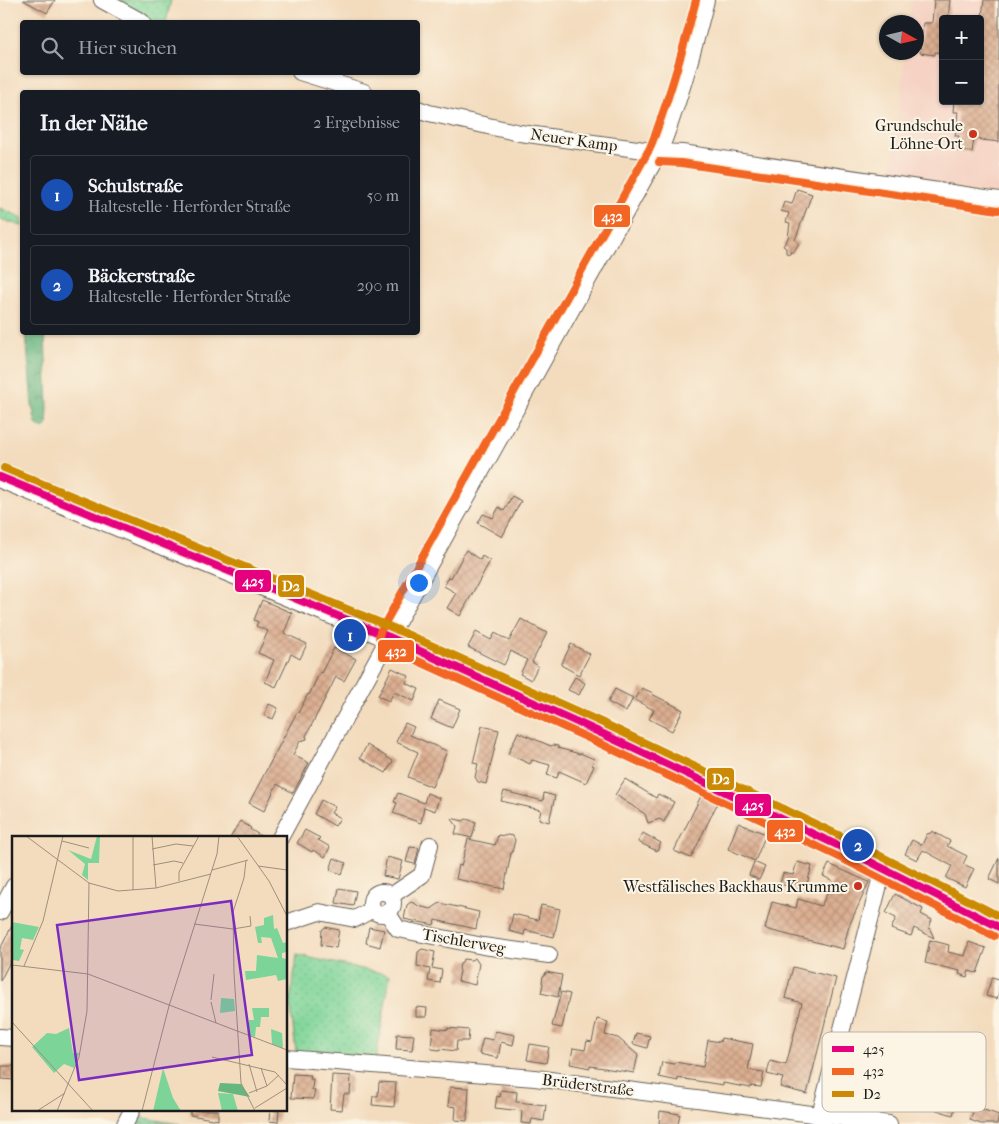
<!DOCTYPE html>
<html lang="de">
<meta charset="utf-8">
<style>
:root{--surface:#171b24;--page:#242831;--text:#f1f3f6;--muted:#9ea1a6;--line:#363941;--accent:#0f766e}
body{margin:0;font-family:"IM FELL French Canon",serif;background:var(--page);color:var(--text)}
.controls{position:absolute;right:15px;top:15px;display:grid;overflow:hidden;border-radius:5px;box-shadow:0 1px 4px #0004}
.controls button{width:45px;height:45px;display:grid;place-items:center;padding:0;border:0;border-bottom:1px solid var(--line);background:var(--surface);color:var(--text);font:25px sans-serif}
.compass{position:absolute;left:879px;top:15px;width:45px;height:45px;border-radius:50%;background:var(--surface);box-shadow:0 1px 4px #0004;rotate:98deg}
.you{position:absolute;left:418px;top:582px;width:18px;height:18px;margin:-12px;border:4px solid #fff;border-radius:50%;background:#1a73e8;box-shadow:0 0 0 8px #1a73e833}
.badge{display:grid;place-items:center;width:32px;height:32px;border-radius:50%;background:var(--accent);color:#fff;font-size:16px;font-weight:700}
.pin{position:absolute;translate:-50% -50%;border:2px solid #fff;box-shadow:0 1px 5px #0006}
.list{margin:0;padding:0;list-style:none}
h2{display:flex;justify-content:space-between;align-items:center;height:65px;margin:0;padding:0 20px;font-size:21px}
h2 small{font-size:16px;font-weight:400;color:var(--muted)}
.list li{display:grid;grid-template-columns:32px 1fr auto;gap:15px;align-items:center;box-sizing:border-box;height:80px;margin:0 10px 10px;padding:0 10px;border:1px solid var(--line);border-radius:5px}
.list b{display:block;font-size:19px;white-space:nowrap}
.list p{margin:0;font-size:16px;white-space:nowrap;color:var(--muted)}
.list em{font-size:16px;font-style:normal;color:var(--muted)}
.icon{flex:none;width:28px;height:28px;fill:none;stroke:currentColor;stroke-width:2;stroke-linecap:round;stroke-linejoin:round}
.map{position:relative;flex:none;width:999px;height:1124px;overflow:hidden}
.search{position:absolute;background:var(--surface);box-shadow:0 1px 4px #0004;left:20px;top:20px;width:400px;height:55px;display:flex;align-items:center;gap:12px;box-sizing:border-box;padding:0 18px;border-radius:5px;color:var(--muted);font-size:19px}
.panel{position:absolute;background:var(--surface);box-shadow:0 1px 4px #0004;left:20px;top:90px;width:400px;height:245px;border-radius:5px}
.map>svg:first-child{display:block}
.built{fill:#f5d2c3;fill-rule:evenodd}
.grass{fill:url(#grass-dots);stroke:#4c785a}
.forest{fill:url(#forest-crowns);stroke:#41694e}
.building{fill:url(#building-cross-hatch)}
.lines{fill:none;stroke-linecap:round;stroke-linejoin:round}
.minor-casing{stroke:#675f55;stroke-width:18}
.major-casing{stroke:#675f55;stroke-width:23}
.minor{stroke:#fff;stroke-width:16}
.major{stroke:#fff;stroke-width:21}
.bus-1-casing{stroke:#fcf5e5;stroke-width:11}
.bus-2-casing{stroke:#fcf5e5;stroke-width:11}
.bus-3-casing{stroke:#fcf5e5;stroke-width:11}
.bus-1{stroke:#e5007d;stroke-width:8}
.bus-2{stroke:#f26522;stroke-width:8}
.bus-3{stroke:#cb8a06;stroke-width:8}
.poi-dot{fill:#c8321e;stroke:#fcf5e5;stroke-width:2}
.labels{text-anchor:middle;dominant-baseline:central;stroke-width:4;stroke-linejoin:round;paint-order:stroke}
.poi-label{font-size:16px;fill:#1c1c1c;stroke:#fcf5e5;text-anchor:end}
.street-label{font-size:16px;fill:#1c1c1c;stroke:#fcf5e5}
.inset-road{fill:none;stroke:#9d8f7d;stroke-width:1}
.view{fill:#7b2cbf;fill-opacity:0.15;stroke:#7b2cbf;stroke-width:2.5}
.inset-edge{fill:none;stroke:#1c1c1c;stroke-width:2.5}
.key{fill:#fcf5e5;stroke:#b9b4a9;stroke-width:1}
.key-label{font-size:14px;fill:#1c1c1c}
.line-badge{stroke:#fcf5e5;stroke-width:2}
.badge-label{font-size:14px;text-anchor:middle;font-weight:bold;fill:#fff}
</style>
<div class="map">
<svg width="999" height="1124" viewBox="0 0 999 1124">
<defs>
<pattern id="grass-dots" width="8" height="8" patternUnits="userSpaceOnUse" patternTransform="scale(1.25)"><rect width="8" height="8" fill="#7dd498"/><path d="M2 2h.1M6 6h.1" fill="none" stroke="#6bb582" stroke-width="1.8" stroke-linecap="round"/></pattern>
<pattern id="forest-crowns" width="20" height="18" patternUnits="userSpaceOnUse" patternTransform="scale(1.25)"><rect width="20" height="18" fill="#66b680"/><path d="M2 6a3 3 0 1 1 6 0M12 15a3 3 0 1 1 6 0" fill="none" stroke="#539368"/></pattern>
<pattern id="building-cross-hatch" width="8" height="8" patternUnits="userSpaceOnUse" patternTransform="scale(1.25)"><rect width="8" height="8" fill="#dbae91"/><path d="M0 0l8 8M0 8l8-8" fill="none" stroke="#bb957c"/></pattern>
</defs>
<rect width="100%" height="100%" fill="#fcf5e5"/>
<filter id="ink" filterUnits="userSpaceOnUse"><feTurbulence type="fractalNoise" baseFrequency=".02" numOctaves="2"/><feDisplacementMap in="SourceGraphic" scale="10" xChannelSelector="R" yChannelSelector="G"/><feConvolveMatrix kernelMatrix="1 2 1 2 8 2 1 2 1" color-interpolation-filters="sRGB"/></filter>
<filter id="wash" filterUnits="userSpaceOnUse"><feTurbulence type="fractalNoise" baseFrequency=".0096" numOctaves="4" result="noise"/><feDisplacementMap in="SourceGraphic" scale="20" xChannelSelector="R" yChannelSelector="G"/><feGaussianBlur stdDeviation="1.12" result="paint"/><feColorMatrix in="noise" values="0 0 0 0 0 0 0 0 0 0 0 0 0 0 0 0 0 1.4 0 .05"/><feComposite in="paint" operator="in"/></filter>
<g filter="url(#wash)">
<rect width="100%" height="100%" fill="#f3dcbe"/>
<path class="built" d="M 911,0 L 999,0 L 999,194 L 891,178 L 905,53 L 916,52 L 916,22 L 909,22 ZM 943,19 L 980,19 L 980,101 L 943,101 Z"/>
<path class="grass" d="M 111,0 L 171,0 L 166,22 C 146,22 128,9 111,0 Z
M 0,208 L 22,218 L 22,226 L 0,219 Z
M 297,955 L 390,975 L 376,1058 L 296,1052 L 290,1002 Z
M 132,1116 L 180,1124 L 128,1124 Z"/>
<path class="forest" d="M 26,333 L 45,333 L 48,409 L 47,426 L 41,428 L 36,424 L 32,405 Z"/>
<g id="blocks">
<path class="building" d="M 23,0 L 55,0 L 47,13 Z
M 934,0 L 950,0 L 948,19 L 943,19 L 943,53 L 935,52 L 935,55 L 920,53 L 923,23 L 932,23 Z
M 984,0 L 999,0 L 999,142 L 974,139 L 972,152 L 957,151 L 959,136 L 955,136 L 958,112 L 953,112 L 954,101 L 980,101 L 980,33 Z
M 797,189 L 812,194 L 795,240 L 799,243 L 793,253 L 791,251 L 790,254 L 786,253 L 786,248 L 783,246 L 788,238 L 790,223 L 786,222 L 789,213 L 781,211 L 784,202 L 792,204 Z
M 512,496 L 521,501 L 502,537 L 478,523 L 483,514 L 493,518 L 499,507 L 504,511 Z
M 466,550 L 480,560 L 482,556 L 490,561 L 460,616 L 447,608 L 456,593 L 444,586 L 449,577 L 451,578 Z
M 262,600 L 292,613 L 284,633 L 307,644 L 300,659 L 291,654 L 276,687 L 265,682 L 274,660 L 258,653 L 268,631 L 256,626 L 258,622 L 254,620 Z
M 521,619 L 547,633 L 532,662 L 538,666 L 531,680 L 520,674 L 527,660 L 511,651 L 504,665 L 468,647 L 476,632 L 491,640 L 495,633 L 509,641 Z
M 571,644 L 590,654 L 579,675 L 561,665 Z
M 334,648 L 356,659 L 344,681 L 336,677 L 306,736 L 307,739 L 300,741 L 293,755 L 309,763 L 293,793 L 277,784 L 264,811 L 249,803 L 297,712 L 298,713 L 308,694 L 309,695 L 320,672 L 321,673 Z
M 392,668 L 409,676 L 406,683 L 419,689 L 414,701 L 394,692 L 389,701 L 378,696 Z
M 575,677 L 585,683 L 579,695 L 568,690 Z
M 642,688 L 653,693 L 652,694 L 683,710 L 672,731 L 649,719 L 654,710 L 635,700 Z
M 615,689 L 633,698 L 626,712 L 608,702 Z
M 439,700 L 460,709 L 452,728 L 431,719 Z
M 269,704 L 278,708 L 273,719 L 264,715 Z
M 405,723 L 414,727 L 410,735 L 447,751 L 432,787 L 408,777 L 418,752 L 396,742 Z
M 482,726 L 499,730 L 486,784 L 478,782 L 475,777 L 478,764 L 473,763 Z
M 518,732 L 546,744 L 551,746 L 553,745 L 558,746 L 558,748 L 580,754 L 580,753 L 594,759 L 592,765 L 594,766 L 586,783 L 559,771 L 557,778 L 547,775 L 550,765 L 532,760 L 530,764 L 508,754 Z
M 367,745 L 393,761 L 386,773 L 360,758 Z
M 625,779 L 656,798 L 658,794 L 674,802 L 664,822 L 660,819 L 648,823 L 645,814 L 620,798 L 620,797 L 615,795 Z
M 504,791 L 543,801 L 544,793 L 555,796 L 549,822 L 539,819 L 541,810 L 501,801 Z
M 398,793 L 424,803 L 427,793 L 439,798 L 435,811 L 424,807 L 421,823 L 393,813 L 397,803 L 394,802 Z
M 701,796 L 717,804 L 691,858 L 674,851 Z
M 321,800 L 335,807 L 331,813 L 340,818 L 335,826 L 314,814 Z
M 451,818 L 463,821 L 466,819 L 476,822 L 472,838 L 455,834 L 457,826 Z
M 240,821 L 251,828 L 250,829 L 264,838 L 230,838 Z
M 738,823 L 766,834 L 755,861 L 728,849 Z
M 305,830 L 320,838 L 318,840 L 330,847 L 325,857 L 313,850 L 312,852 L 297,843 Z
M 932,831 L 950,841 L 947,846 L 967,856 L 963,864 L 974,869 L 965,887 L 946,878 L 952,866 L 923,850 L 917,860 L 905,854 L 912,840 L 922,845 L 927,834 L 931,833 Z
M 643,833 L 661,843 L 657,851 L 638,842 Z
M 498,835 L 505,836 L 507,835 L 513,836 L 515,840 L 512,853 L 511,853 L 504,889 L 456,879 L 459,865 L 461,866 L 468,839 L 495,845 Z
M 410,847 L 419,848 L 415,864 L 406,862 Z
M 387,857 L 403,861 L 398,879 L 383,876 Z
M 334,858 L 346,863 L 342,874 L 330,870 Z
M 999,858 L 999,884 L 989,879 Z
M 754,862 L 765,867 L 759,880 L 749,875 Z
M 797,862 L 812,866 L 805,891 L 780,884 L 783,873 L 793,875 Z
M 829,864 L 869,882 L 849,926 L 843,949 L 765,929 L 772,902 L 796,908 L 798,899 L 821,906 L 833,881 L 823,876 Z
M 339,888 L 356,891 L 353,906 L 336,903 Z
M 895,894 L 923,909 L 921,914 L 932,920 L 929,927 L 934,938 L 914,928 L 911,936 L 891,929 L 896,918 L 886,913 Z
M 411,902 L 416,904 L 418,906 L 431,909 L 440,903 L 479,912 L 476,929 L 435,920 L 434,925 L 404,919 L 407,905 Z
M 541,905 L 560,909 L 554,937 L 525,930 L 524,935 L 509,931 L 513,914 L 538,920 Z
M 14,922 L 14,962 L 11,960 L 0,981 L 0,949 Z
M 325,927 L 339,930 L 336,948 L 321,945 L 322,930 Z
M 369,927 L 384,930 L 380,947 L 366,943 Z
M 930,940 L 949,945 L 948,952 L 965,956 L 969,942 L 986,948 L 977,973 L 969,971 L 967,977 L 959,974 L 960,971 L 925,963 Z
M 422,949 L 435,952 L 432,968 L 442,970 L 440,983 L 428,981 L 430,969 L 417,966 L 418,952 Z
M 475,958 L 479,964 L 475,985 L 458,981 L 460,971 L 459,969 L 460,964 L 462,962 L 463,959 L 471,960 Z
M 793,967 L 836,978 L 807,1094 L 780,1087 L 783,1078 L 767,1074 L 770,1061 L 786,1065 L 802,1003 L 785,998 Z
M 546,972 L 562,975 L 558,997 L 541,993 L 543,984 L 542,982 L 543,976 L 545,975 Z
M 992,977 L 999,979 L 999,992 L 997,999 L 986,996 Z
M 561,992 L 570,994 L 562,1028 L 552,1026 Z
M 416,1007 L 427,1008 L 426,1017 L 416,1017 Z
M 597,1019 L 608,1022 L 605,1035 L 618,1038 L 638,1055 L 634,1073 L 604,1068 L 590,1066 L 590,1068 L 570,1064 L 573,1048 L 585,1050 L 587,1041 L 592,1042 Z
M 433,1028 L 448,1030 L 448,1028 L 469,1030 L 468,1041 L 457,1041 L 456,1051 L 440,1049 L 440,1050 L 431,1049 Z
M 495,1031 L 515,1035 L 513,1045 L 501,1042 L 498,1058 L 479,1054 L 483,1038 L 493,1040 Z
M 636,1033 L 650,1036 L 647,1048 L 633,1044 Z
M 397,1034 L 414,1035 L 412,1050 L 396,1049 Z
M 721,1038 L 753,1044 L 748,1070 L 764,1072 L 761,1087 L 751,1086 L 751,1088 L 723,1083 L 723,1085 L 678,1078 L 678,1081 L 659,1077 L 662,1062 L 674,1064 L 675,1062 L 703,1067 L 708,1040 L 720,1042 Z
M 530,1044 L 549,1047 L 546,1063 L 527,1060 Z
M 2,1066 L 14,1066 L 14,1080 L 2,1079 Z
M 293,1074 L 311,1075 L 310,1079 L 313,1079 L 312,1090 L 315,1090 L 313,1099 L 291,1098 Z
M 332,1075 L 351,1076 L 350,1094 L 344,1094 L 342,1110 L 330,1109 Z
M 379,1082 L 396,1083 L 394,1107 L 372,1105 L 373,1096 L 378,1096 Z
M 450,1087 L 469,1088 L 467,1121 L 455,1120 L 456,1107 L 448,1106 Z
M 501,1090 L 517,1092 L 516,1102 L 546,1105 L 544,1121 L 532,1119 L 531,1124 L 521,1123 L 522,1111 L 495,1108 L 497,1096 L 500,1097 Z
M 931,1093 L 957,1101 L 953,1115 L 927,1107 Z
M 975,1107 L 999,1115 L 997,1124 L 981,1124 L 970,1120 Z
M 190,1110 L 218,1110 L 218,1120 L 190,1115 Z
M 270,1110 L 279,1110 L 278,1122 L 269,1121 Z
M 660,1111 L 680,1114 L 678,1124 L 659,1124 Z"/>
</g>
</g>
<g filter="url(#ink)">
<use href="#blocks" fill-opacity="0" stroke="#675f55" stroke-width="1"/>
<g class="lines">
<g class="minor-casing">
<path id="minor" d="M 102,0 L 142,22
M 300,72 L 364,92
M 418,109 L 429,113 L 520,133 L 659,152 L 682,153 L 999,200
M 280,838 L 389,637 L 659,152 C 679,103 693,52 706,0
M371 903a11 11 0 1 1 22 0a11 11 0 1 1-22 0Z
M 391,896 L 422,875 L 430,845
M 0,912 L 14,886
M 387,912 L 398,929 L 483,946 L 549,955
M 286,923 L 319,912 L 355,919 L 373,909
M 0,1037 L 14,1038
M 286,1058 L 535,1078 L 889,1124
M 125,1124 L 132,1110
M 820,1124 L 820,1115 L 883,869"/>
</g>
<g class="major-casing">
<path id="major" d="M 0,477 L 389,637 L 601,733 L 841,847 L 999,927"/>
</g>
<use href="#minor" class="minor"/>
<use href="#major" class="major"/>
<g class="bus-1-casing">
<path id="bus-1" d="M 0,477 L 389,637 L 601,733 L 841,847 L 999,927"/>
</g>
<g class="bus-2-casing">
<path id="bus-2" d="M 696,0 C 683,50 669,100 650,148 L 380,632 C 378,638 380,643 385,646 L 597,742 L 837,856 L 994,936
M 659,162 L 681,163 L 998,210"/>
</g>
<g class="bus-3-casing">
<path id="bus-3" d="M 4,468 L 393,628 L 605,724 L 845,838 L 999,916"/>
</g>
<use href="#bus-1" class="bus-1"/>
<use href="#bus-2" class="bus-2"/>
<use href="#bus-3" class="bus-3"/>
</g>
</g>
<g class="poi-dot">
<circle cx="973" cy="134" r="5"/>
<circle cx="858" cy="886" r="5"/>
</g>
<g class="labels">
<g class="poi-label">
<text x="963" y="125">Grundschule<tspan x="963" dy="18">Löhne-Ort</tspan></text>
<text x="848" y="886">Westfälisches Backhaus Krumme</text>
</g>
<g class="street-label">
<text transform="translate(574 140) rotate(8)">Neuer Kamp</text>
<text transform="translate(464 941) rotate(10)">Tischlerweg</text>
<text transform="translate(588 1085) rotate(7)">Brüderstraße</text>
</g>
</g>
<g transform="translate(12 836)">
<rect width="275" height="275" fill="#f3dcbe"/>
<path d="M 85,0 L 88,0 L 87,27 L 76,27 L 76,44 L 70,39 L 73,28 L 56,14 L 79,23 ZM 261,79 L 262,93 L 265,92 L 271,107 L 275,106 L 275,116 L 270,117 L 270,122 L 275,123 L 275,143 L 266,145 L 264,139 L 234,144 L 233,135 L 244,135 L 245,119 L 266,122 L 259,102 L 249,101 L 250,107 L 246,107 L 243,91 L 252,89 L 252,82 ZM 209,162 L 222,163 L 223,175 L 208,177 ZM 240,172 L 257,172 L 257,181 L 249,181 L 248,191 L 244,191 L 243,201 L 236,199 L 237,184 L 242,184 ZM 57,192 L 61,217 L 67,217 L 62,232 L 52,228 L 42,237 L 20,211 L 35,197 L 44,198 ZM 259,193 L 270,197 L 271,212 L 260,208 ZM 151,232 L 161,262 L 169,275 L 141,275 ZM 206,257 L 221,258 L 226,275 L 210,275 Z" fill="#7dd498"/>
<path d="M 208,247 L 229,248 L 238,261 L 206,255 Z" fill="#66b680"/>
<path d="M 0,86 L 27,91 L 21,104 L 10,102 L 8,113 L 12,114 L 7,125 L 0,124 Z" fill="#7dd498"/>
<path class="inset-road" d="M 14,0 L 77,47 L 106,55 L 144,52 L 199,38M 121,0 L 121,54M 140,0 L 144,52M 225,0 L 257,45 L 275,80M 50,5 L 77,12M 140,13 L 164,8 L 181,10M 234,25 L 232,42 L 221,76 L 222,137 L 229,247 L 243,275M 141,29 L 162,25 L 171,27M 246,30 L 275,34M 200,34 L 236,24M 167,45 L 167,36 L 187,0M 182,88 L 221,93 L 239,90 L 238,80M 0,129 L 76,138 L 275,214M 12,130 L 31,85 L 51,0M 199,164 L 202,138M 199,166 L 204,187M 0,186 L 81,275M 200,221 L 263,236 L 275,249M 237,228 L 245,256M 249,232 L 255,250M 237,257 L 255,250 L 267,239M 243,272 L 275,252M 25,275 L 53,257M 45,275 L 67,221 L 75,175 L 77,47M 130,275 L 157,170 L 205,18 L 207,0"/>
<path class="view" d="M 219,65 L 240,219 L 67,244 L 45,89 Z"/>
<rect width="275" height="275" class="inset-edge"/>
</g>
<rect x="822" y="1032" width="164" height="80" rx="8" class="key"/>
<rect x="832" y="1046" width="22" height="6" fill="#e5007d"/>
<rect x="832" y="1068" width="22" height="7" fill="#f26522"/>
<rect x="832" y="1091" width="22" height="6" fill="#cb8a06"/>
<g class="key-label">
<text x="863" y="1054">425</text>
<text x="863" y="1076">432</text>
<text x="863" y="1099">D2</text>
</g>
<g class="line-badge">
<rect x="593" y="204" width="38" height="24" rx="5" fill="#f26522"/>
<rect x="234" y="569" width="38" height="24" rx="5" fill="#e5007d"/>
<rect x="277" y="574" width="28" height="24" rx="5" fill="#cb8a06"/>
<rect x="377" y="639" width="38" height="24" rx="5" fill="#f26522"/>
<rect x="706" y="767" width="29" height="24" rx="5" fill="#cb8a06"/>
<rect x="734" y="793" width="38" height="24" rx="5" fill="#e5007d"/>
<rect x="766" y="819" width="38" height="24" rx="5" fill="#f26522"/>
</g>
<g class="badge-label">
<text x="612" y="221">432</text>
<text x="253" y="586">425</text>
<text x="291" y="591">D2</text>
<text x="396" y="656">432</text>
<text x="721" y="784">D2</text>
<text x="753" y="810">425</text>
<text x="785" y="836">432</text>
</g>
</svg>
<div class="controls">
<button>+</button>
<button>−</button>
</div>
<svg class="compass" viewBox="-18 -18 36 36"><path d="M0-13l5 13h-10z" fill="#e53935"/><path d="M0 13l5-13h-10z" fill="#9ea1a6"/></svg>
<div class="you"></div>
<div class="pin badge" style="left:350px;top:635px;background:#1a4fb4">1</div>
<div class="pin badge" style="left:858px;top:845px;background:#1a4fb4">2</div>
<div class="search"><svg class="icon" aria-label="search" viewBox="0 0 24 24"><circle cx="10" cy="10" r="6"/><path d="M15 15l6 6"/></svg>Hier suchen</div>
<section class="panel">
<h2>In der Nähe<small>2 Ergebnisse</small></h2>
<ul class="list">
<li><span class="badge" style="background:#1a4fb4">1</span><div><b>Schulstraße</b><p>Haltestelle · Herforder Straße</p></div><em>50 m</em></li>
<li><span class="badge" style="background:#1a4fb4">2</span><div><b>Bäckerstraße</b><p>Haltestelle · Herforder Straße</p></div><em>290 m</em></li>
</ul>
</section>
</div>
